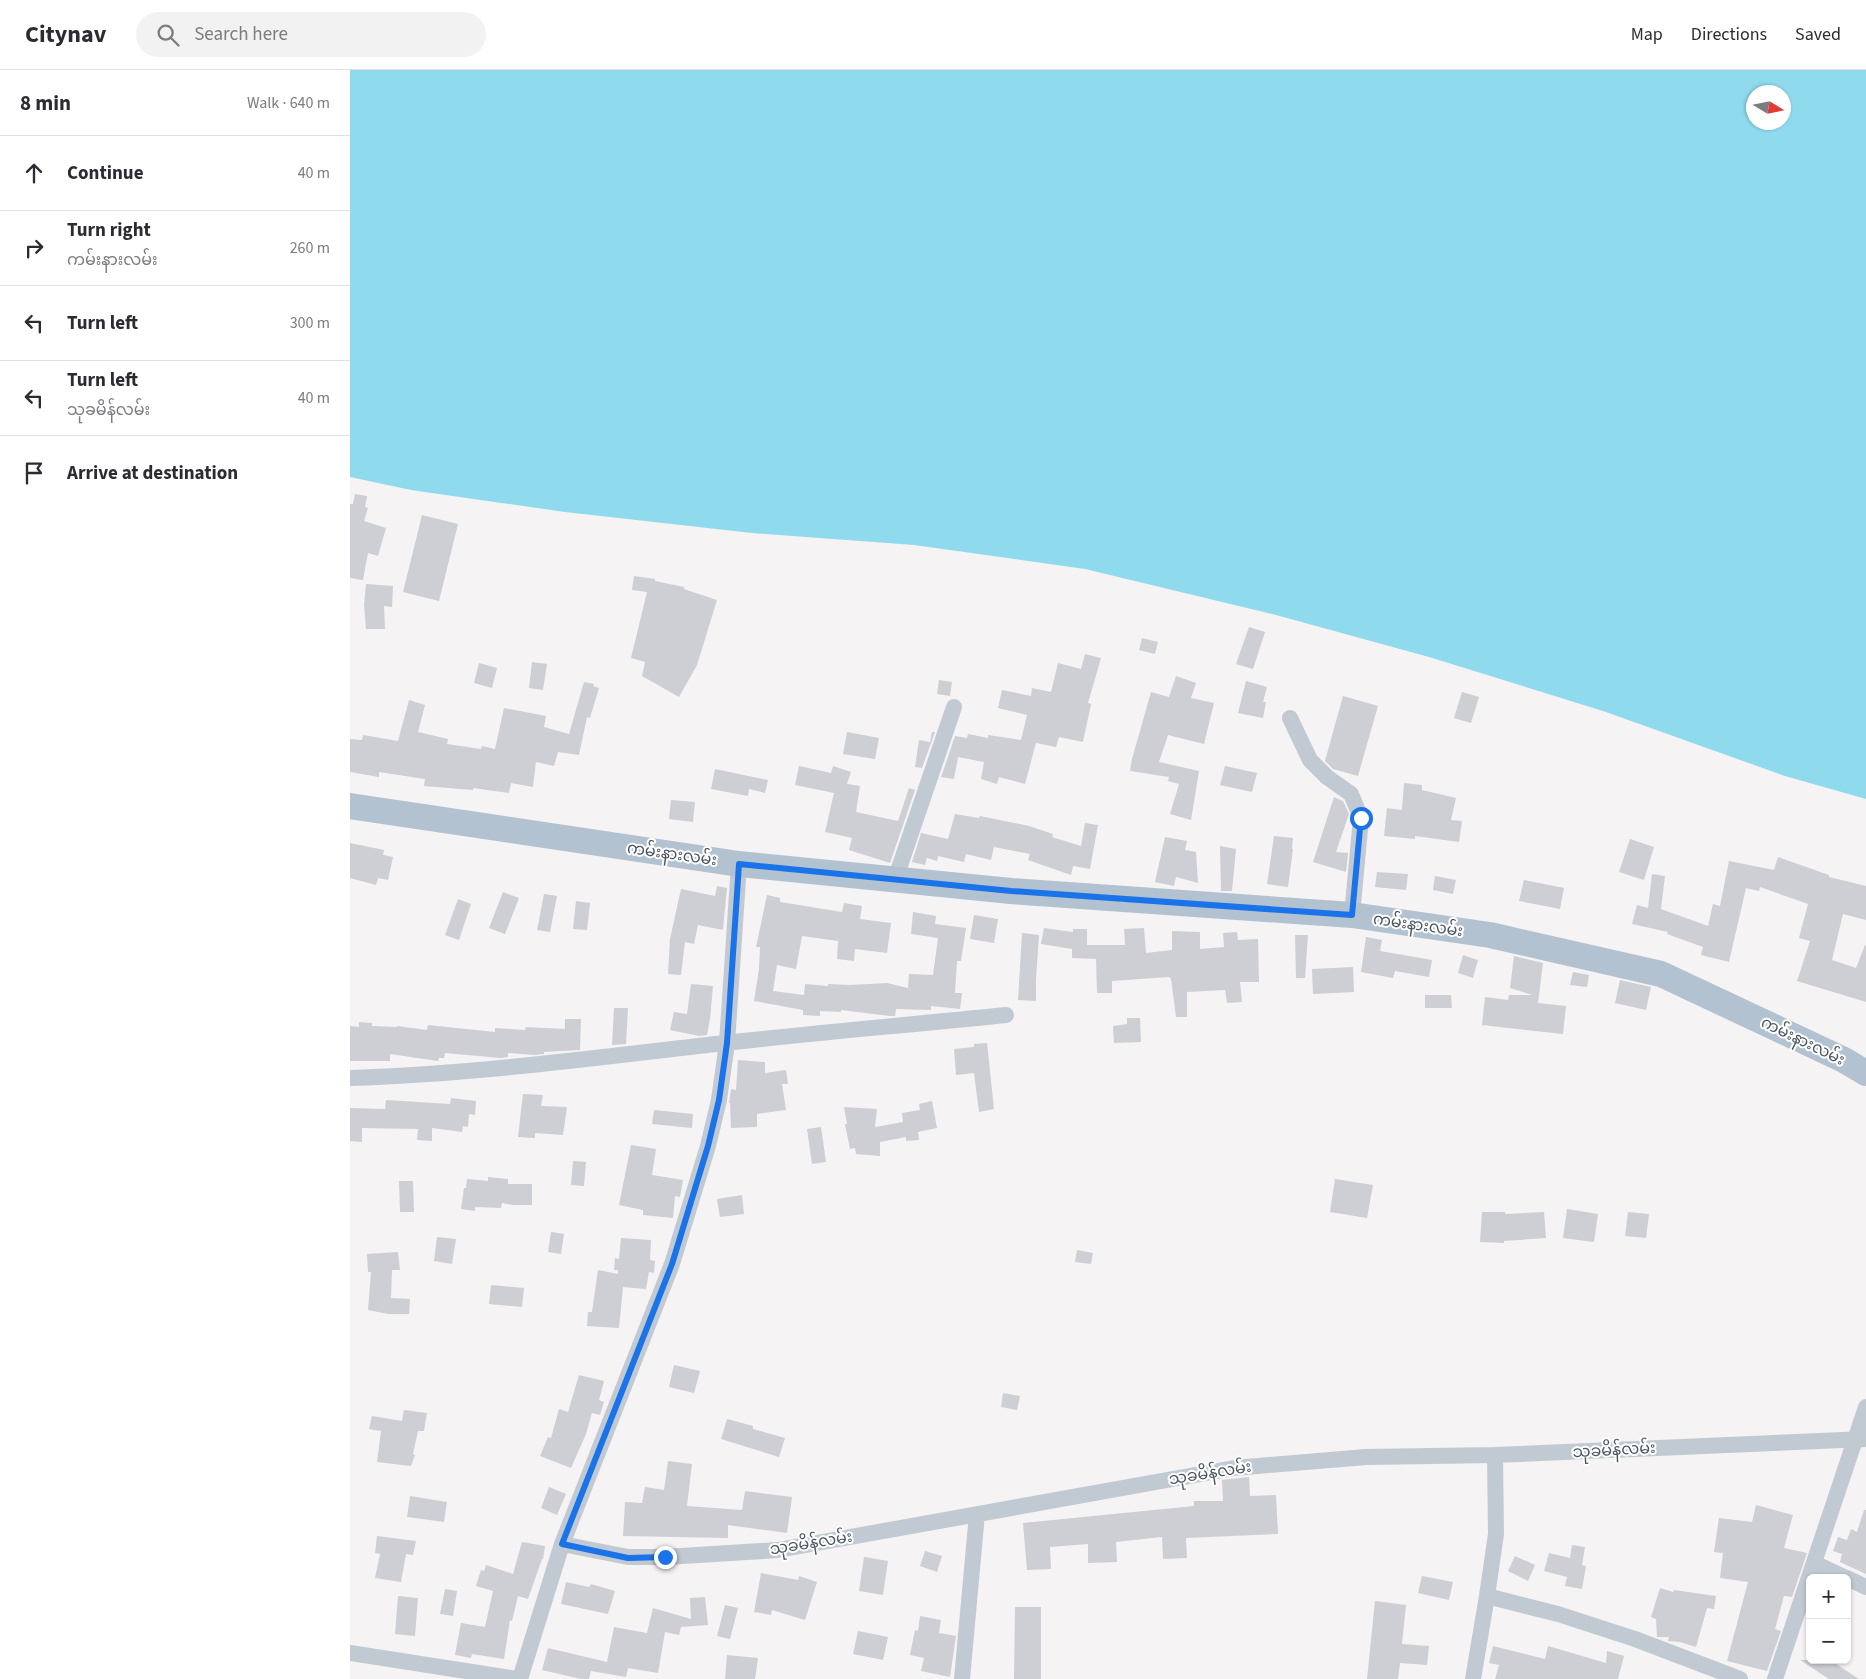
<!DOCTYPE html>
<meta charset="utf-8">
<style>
:root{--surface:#fff;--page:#f2f2f3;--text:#2b2b33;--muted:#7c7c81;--line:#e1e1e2}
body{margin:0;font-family:"Source Sans 3","Noto Sans Myanmar",sans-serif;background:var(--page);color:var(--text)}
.controls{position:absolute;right:15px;bottom:15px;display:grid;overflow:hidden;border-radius:8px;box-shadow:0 1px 4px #0004}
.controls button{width:45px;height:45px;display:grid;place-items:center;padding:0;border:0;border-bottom:1px solid var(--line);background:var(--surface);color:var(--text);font:25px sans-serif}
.compass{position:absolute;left:1396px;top:15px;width:45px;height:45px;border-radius:50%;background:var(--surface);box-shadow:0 1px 4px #0004;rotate:100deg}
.stop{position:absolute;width:15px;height:15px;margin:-11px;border:4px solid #1a73e8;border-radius:50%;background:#fff}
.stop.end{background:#1a73e8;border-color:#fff;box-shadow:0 1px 5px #0008}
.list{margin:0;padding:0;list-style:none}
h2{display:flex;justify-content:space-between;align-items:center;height:65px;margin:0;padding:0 20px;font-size:21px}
h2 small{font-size:16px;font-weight:400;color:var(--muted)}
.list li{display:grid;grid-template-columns:32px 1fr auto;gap:15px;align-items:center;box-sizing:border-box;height:75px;padding:0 20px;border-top:1px solid var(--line)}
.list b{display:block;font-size:19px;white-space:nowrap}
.list p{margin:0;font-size:16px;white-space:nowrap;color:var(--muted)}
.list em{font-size:16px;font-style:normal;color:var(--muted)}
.icon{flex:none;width:28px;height:28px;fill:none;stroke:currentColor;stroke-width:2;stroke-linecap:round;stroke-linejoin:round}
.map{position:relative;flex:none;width:1516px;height:1609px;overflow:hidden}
header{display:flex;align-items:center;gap:30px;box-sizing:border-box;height:70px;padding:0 25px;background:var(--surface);border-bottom:1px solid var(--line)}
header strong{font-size:24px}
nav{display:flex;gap:28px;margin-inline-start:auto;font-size:18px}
.search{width:350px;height:45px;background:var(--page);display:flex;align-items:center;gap:12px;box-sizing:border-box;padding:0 18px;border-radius:28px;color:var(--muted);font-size:19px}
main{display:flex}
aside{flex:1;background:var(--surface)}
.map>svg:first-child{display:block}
.water{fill:#90daee;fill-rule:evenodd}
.building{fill:#cdcfd5}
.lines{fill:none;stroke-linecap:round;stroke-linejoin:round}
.street{stroke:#c1cad2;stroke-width:16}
.primary{stroke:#b3c2d1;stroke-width:26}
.route{stroke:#1a73e8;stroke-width:6}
.labels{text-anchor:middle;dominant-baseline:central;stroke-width:4;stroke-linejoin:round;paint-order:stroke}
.street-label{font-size:16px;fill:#4a5661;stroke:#fff}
</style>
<header>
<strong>Citynav</strong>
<div class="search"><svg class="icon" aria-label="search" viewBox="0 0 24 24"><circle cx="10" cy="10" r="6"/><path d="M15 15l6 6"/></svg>Search here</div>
<nav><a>Map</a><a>Directions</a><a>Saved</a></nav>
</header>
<main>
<aside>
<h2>8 min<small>Walk · 640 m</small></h2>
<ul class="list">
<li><svg class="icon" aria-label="ahead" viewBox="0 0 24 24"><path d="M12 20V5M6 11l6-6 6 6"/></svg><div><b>Continue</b></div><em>40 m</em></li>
<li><svg class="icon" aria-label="right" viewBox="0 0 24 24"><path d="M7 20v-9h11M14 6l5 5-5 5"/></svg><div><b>Turn right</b><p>ကမ်းနားလမ်း</p></div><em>260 m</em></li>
<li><svg class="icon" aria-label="left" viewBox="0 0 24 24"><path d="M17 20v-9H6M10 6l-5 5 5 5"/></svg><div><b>Turn left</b></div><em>300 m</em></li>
<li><svg class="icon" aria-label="left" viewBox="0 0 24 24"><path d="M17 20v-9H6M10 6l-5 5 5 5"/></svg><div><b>Turn left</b><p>သုခမိန်လမ်း</p></div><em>40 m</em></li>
<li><svg class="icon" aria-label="arrive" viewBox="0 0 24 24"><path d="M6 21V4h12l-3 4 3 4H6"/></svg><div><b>Arrive at destination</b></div></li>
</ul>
</aside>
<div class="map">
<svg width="1516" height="1609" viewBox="0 0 1516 1609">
<rect width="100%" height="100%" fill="#f5f3f3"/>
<path class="water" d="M 0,0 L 1516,0 L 1516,729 L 1435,706 L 1253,641 L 1079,587 L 926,545 L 735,499 L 564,475 L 402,463 L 215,442 L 61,420 L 0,407 ZM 1404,22 L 1434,22 L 1434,52 L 1404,52 Z"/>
<path class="building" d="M 5,424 L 17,426 L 15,437 L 18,438 L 14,451 L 36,458 L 28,486 L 18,483 L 13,510 L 0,508 L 0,434 L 3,434 Z
M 72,445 L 108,454 L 89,531 L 53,522 Z
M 284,506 L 305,509 L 305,511 L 334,517 L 334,519 L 367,530 L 347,595 L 329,627 L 292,606 L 295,592 L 281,588 L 297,522 L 282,520 Z
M 16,514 L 43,516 L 42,537 L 34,536 L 35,559 L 16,559 L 14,535 Z
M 899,557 L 915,562 L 903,599 L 886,594 Z
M 792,568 L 808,572 L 805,584 L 789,580 Z
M 735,584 L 751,588 L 738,633 L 741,634 L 733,672 L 709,667 L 706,677 L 686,673 L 675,714 L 649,707 L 647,714 L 631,709 L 634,692 L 608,687 L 604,709 L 591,707 L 605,666 L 617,668 L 618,664 L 638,668 L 638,665 L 671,670 L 677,645 L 648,638 L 652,620 L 681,626 L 682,618 L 701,622 L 708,593 L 731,599 Z
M 182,592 L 197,594 L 193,620 L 179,618 Z
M 129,593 L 147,598 L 142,618 L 124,613 Z
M 826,606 L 846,613 L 841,628 L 864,633 L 854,674 L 818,665 L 809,692 L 849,701 L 841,750 L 820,744 L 829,714 L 818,711 L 819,707 L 780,701 L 782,689 L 801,622 L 819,627 Z
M 589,610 L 602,612 L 600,626 L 587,624 Z
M 896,611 L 917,617 L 913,632 L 916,632 L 913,648 L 888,643 Z
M 234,612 L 244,614 L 243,616 L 249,618 L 240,648 L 237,647 L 229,685 L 208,682 L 204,696 L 186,692 L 183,717 L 161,713 L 159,723 L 123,718 L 123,720 L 74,716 L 75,709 L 29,702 L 29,707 L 0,702 L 0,669 L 12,670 L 13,665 L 48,671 L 59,630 L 75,635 L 68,662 L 98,669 L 97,674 L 131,679 L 132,676 L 145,679 L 154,638 L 196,646 L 194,657 L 219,664 Z
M 1112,622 L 1129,627 L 1121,653 L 1104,648 Z
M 993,626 L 1028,636 L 1008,706 L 983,699 L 975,691 Z
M 497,662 L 529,668 L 525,689 L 493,684 Z
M 582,662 L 585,662 L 572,698 L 565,697 L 569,670 L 580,672 Z
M 449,696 L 481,703 L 483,696 L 501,702 L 497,714 L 510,716 L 506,742 L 548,751 L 559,718 L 565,720 L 540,793 L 499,780 L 502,768 L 475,762 L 484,723 L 445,715 Z
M 875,696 L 907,703 L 902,722 L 870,715 Z
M 365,699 L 418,710 L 415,723 L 399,719 L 398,726 L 361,719 Z
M 1054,713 L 1072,715 L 1072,720 L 1106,728 L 1101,750 L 1112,751 L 1109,772 L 1065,766 L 1065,769 L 1034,766 L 1037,738 L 1052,740 Z
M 984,727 L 993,731 L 999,744 L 986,782 L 998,783 L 996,802 L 963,792 Z
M 321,730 L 345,732 L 343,752 L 319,749 Z
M 605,744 L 629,748 L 630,746 L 679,756 L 703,764 L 702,767 L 731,776 L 735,753 L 748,755 L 740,799 L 723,796 L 721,805 L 678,790 L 680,784 L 644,777 L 641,790 L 616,784 L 614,792 L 588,786 L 587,791 L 577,788 L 575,795 L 562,792 L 571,763 L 598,769 Z
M 924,766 L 943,768 L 942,779 L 943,779 L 938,817 L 917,814 Z
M 815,767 L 837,771 L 835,780 L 846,782 L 848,813 L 826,807 L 824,816 L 805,812 Z
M 1280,769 L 1304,777 L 1294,810 L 1269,802 Z
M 0,773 L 34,780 L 33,785 L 43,787 L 38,810 L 28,808 L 26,815 L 0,808 Z
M 870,776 L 886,779 L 882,821 L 871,821 Z
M 1428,787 L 1479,805 L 1479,807 L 1516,816 L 1516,850 L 1493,844 L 1482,890 L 1506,898 L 1515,875 L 1516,876 L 1516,932 L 1447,911 L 1460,871 L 1449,868 L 1458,834 L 1410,817 L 1409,821 L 1396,818 L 1379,892 L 1351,885 L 1353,877 L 1317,864 L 1318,862 L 1282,854 L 1287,835 L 1298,838 L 1302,804 L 1315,806 L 1311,839 L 1358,856 L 1363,834 L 1370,836 L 1379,791 L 1424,800 Z
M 1027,802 L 1058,804 L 1056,820 L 1025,817 Z
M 1085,806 L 1106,810 L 1103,824 L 1083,820 Z
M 1174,810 L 1214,818 L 1210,839 L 1169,831 Z
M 367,816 L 377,818 L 373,860 L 348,855 L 344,874 L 335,872 L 331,905 L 318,904 L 320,869 L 331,819 L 365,826 Z
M 153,822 L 169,828 L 155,864 L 139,858 Z
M 194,824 L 207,826 L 200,862 L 187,860 Z
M 417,825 L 430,828 L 430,832 L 492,842 L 494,833 L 512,836 L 510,849 L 541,853 L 537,883 L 505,879 L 504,891 L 487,889 L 488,871 L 452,866 L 446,899 L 427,895 L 423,921 L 454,925 L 455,914 L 478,916 L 478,914 L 500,915 L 537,913 L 558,918 L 559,904 L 583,905 L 588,868 L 561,864 L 563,842 L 586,846 L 585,854 L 616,858 L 611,891 L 607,891 L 605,923 L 612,923 L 610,939 L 581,936 L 581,940 L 546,939 L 545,946 L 540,946 L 491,940 L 491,942 L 470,941 L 470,946 L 453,945 L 453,940 L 404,931 L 409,899 L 410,877 L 406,877 Z
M 108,829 L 121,834 L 109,870 L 95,865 Z
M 226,831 L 240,833 L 237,860 L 223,859 Z
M 624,845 L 648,849 L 644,873 L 620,869 Z
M 694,858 L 723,862 L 723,859 L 737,859 L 737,875 L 775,875 L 774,859 L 794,858 L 796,883 L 822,880 L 822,861 L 850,862 L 850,879 L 874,877 L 873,863 L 887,862 L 888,870 L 908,869 L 909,912 L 890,912 L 892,932 L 877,933 L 875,920 L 837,922 L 837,947 L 826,947 L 821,909 L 819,907 L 762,911 L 762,923 L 747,923 L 746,889 L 722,888 L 722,879 L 691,874 Z
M 672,863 L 689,865 L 686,909 L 686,931 L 668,930 Z
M 945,865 L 958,865 L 955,908 L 946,908 Z
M 1016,867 L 1032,870 L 1030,881 L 1082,890 L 1079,907 L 1045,901 L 1043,908 L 1011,902 Z
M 1113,885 L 1128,890 L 1123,908 L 1108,903 Z
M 1164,886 L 1193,893 L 1188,933 L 1216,936 L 1213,964 L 1132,955 L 1135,927 L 1158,930 L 1159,925 L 1182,925 L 1160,918 Z
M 1003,897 L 1004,922 L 963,924 L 962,899 Z
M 1223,902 L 1239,905 L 1237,917 L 1220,915 Z
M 1270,910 L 1301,917 L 1296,940 L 1265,933 Z
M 341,914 L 363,916 L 360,949 L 357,965 L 349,966 L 320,960 L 324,942 L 337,944 Z
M 1075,925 L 1101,925 L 1102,938 L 1075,938 Z
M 264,938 L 278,938 L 276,974 L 262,975 Z
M 777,948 L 790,948 L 791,972 L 764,973 L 763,956 L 777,954 Z
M 215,949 L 231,949 L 230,980 L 194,982 L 194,984 L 184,985 L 158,983 L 158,987 L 150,988 L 95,983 L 94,988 L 89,988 L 88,991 L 40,984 L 40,991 L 0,991 L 0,956 L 9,957 L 9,952 L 22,953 L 22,956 L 47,957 L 47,956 L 77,960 L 78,955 L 145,962 L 145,958 L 175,960 L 176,957 L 215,959 Z
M 637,973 L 644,1039 L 629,1042 L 624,1003 L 606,1005 L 604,979 L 624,977 L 624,974 Z
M 388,990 L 415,992 L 415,1003 L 436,1000 L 438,1014 L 432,1014 L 436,1040 L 407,1044 L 407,1057 L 381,1058 L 380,1033 L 379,1033 L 381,1019 L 386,1020 Z
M 173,1024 L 193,1025 L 191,1036 L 217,1037 L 213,1065 L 185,1063 L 185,1068 L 168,1067 Z
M 101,1028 L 126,1031 L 125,1045 L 119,1044 L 118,1057 L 113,1056 L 112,1062 L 82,1058 L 82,1071 L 67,1070 L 68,1059 L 12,1058 L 12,1072 L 0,1071 L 0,1038 L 35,1039 L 36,1030 L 100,1034 Z
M 582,1031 L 587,1058 L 568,1062 L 569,1070 L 556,1071 L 556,1067 L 530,1072 L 530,1086 L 506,1084 L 505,1078 L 500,1079 L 495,1054 L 497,1054 L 494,1037 L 527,1039 L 525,1057 L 553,1052 L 552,1043 L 570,1040 L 569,1034 Z
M 304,1040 L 343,1044 L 342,1058 L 302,1054 Z
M 471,1057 L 476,1092 L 462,1094 L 457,1059 Z
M 281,1075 L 306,1079 L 302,1105 L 333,1110 L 330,1127 L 325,1126 L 323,1148 L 293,1145 L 293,1140 L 269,1135 Z
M 223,1091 L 236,1092 L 234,1116 L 221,1115 Z
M 138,1107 L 158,1109 L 158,1114 L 182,1114 L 182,1135 L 163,1135 L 152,1133 L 151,1138 L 125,1137 L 125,1141 L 111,1139 L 114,1118 L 116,1118 L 117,1109 L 138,1111 Z
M 985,1109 L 1023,1115 L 1017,1148 L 980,1142 Z
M 49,1111 L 63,1111 L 64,1142 L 50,1142 Z
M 392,1125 L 394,1144 L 370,1147 L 367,1129 Z
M 1217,1139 L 1248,1144 L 1244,1172 L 1213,1168 Z
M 1132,1142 L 1155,1142 L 1155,1144 L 1194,1142 L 1196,1168 L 1154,1171 L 1154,1173 L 1130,1172 Z
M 1278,1142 L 1299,1144 L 1296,1168 L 1275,1166 Z
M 201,1162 L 214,1164 L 211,1184 L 198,1182 Z
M 87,1167 L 106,1169 L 102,1194 L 84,1191 Z
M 271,1168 L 301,1170 L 300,1190 L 305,1191 L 304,1203 L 299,1202 L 296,1219 L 273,1217 L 269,1258 L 237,1256 L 238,1242 L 242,1242 L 248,1200 L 268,1204 L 268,1200 L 264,1200 L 265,1188 L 269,1189 Z
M 727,1180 L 743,1183 L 741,1194 L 725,1192 Z
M 48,1182 L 50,1200 L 42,1200 L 41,1228 L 60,1229 L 59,1244 L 38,1244 L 18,1240 L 21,1202 L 18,1202 L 17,1184 Z
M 141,1215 L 174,1218 L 172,1237 L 139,1234 Z
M 324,1295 L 350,1301 L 344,1323 L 319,1317 Z
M 229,1305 L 254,1311 L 249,1330 L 254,1332 L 250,1345 L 242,1343 L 236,1364 L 221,1398 L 190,1386 L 198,1367 L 201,1368 L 209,1339 L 218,1342 Z
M 653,1323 L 670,1326 L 667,1340 L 651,1337 Z
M 54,1340 L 77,1343 L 74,1361 L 68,1361 L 63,1384 L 65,1385 L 61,1396 L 27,1392 L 31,1361 L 19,1359 L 22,1346 L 52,1351 Z
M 377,1349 L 403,1356 L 403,1359 L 435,1368 L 429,1387 L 371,1369 Z
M 318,1391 L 342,1394 L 337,1436 L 392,1440 L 395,1421 L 442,1427 L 437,1463 L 378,1455 L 378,1468 L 273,1466 L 275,1432 L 292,1433 L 295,1417 L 314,1420 Z
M 899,1407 L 900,1426 L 926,1425 L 928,1464 L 836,1468 L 837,1488 L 813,1489 L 812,1467 L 766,1472 L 767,1492 L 738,1493 L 738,1474 L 700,1477 L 701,1499 L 677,1500 L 673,1453 L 844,1436 L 844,1431 L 873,1431 L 872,1410 Z
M 199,1417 L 216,1424 L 207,1445 L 191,1438 Z
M 60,1426 L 97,1432 L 94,1452 L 57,1447 Z
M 1406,1435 L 1443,1445 L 1434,1478 L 1457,1483 L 1442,1527 L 1434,1526 L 1425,1559 L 1431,1561 L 1417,1601 L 1377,1591 L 1398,1512 L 1370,1508 L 1373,1483 L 1364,1482 L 1369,1448 L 1402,1452 Z
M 1514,1440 L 1516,1440 L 1516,1504 L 1490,1492 L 1492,1484 L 1483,1481 L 1488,1467 L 1497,1470 L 1501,1459 L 1507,1462 Z
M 27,1466 L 66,1471 L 63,1485 L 56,1484 L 51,1512 L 25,1508 L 30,1484 L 25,1483 Z
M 172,1472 L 195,1476 L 193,1489 L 192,1489 L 178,1529 L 168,1526 L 162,1551 L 160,1550 L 154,1589 L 122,1584 L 121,1588 L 105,1585 L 111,1553 L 135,1557 L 143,1521 L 126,1516 L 131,1500 L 134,1501 L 136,1495 L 163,1504 Z
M 1222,1475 L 1235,1477 L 1232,1495 L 1236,1496 L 1232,1519 L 1215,1516 L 1217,1507 L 1194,1501 L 1199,1483 L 1220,1488 Z
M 575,1481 L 592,1486 L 587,1502 L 570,1496 Z
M 1165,1486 L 1185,1495 L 1178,1511 L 1158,1501 Z
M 514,1487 L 538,1491 L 533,1525 L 509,1521 Z
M 411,1503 L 448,1510 L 449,1506 L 467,1512 L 455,1550 L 422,1540 L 421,1545 L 404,1542 Z
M 1072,1506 L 1103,1512 L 1099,1530 L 1068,1523 Z
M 216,1512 L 239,1517 L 241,1514 L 265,1521 L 258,1544 L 211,1534 Z
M 1310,1518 L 1323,1522 L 1324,1520 L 1366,1526 L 1364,1539 L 1357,1538 L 1346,1577 L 1330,1572 L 1318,1571 L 1319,1567 L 1307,1567 L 1306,1549 L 1301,1547 Z
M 95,1519 L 107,1521 L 103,1546 L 90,1544 Z
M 48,1526 L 68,1528 L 65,1566 L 45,1564 Z
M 355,1527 L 358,1555 L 331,1557 L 329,1565 L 315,1562 L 308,1603 L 278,1598 L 276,1607 L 241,1601 L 239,1609 L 231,1609 L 192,1600 L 198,1578 L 257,1592 L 264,1557 L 297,1563 L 303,1538 L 341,1549 L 340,1528 Z
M 1025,1531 L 1056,1535 L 1052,1574 L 1079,1576 L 1077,1595 L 1050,1593 L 1048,1609 L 1017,1609 Z
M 375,1535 L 388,1538 L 380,1569 L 367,1566 Z
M 665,1537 L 691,1537 L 691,1609 L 664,1609 Z
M 570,1546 L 591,1550 L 589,1563 L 606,1566 L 600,1607 L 571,1601 L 574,1588 L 560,1585 L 565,1560 L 568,1561 Z
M 508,1561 L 538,1567 L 533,1590 L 503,1584 Z
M 1143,1576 L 1195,1589 L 1198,1576 L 1256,1593 L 1257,1581 L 1274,1586 L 1268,1609 L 1145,1609 L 1149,1595 L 1139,1593 Z
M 377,1585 L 408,1588 L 405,1609 L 375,1609 Z
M 1450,1590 L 1480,1590 L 1509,1609 L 1479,1609 Z"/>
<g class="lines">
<path class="street" d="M 940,648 L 960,690 L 977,707 L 1001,724 L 1011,748 L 1002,845
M 545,810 L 604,637
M 0,1008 C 123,1004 244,988 366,974 C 462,963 559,955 656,945
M 212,1474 L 278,1487 L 315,1487 L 428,1480 L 884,1398 L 1016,1387 L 1145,1385 L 1516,1369
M 1464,1493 L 1496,1508
M 1497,1508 L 1516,1517
M 1137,1526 L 1208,1544 L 1285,1569 L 1390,1609
M 0,1583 L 167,1609
M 170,1609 L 212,1474 L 322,1194 L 358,1076 L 369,1030 L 377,973 L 389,794
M 612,1609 L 627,1444
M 1123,1609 L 1137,1526 L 1146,1464 L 1145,1385
M 1425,1609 L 1516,1337"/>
<path class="primary" d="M 0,736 L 389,794 L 661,821 L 1002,845 L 1140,865 L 1311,904 L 1494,990 L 1516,1003"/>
</g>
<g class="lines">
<path class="route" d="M 315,1487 L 278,1488 L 212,1474 L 322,1194 L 358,1076 L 369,1030 L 377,973 L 389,794 L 661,821 L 1002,845 L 1011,748"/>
</g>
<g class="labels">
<g class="street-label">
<text transform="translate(322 784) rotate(8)">ကမ်းနားလမ်း</text>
<text transform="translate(1068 855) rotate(8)">ကမ်းနားလမ်း</text>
<text transform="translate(1453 971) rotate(26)">ကမ်းနားလမ်း</text>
<text transform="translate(1264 1380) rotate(-3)">သုခမိန်လမ်း</text>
<text transform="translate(860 1403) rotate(-9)">သုခမိန်လမ်း</text>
<text transform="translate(461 1473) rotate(-9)">သုခမိန်လမ်း</text>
</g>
</g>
</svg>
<div class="controls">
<button>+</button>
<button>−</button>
</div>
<svg class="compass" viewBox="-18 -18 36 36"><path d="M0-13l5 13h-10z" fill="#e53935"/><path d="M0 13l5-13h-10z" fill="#7c7c81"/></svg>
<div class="stop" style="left:1011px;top:748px"></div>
<div class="stop end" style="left:315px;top:1487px"></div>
</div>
</main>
